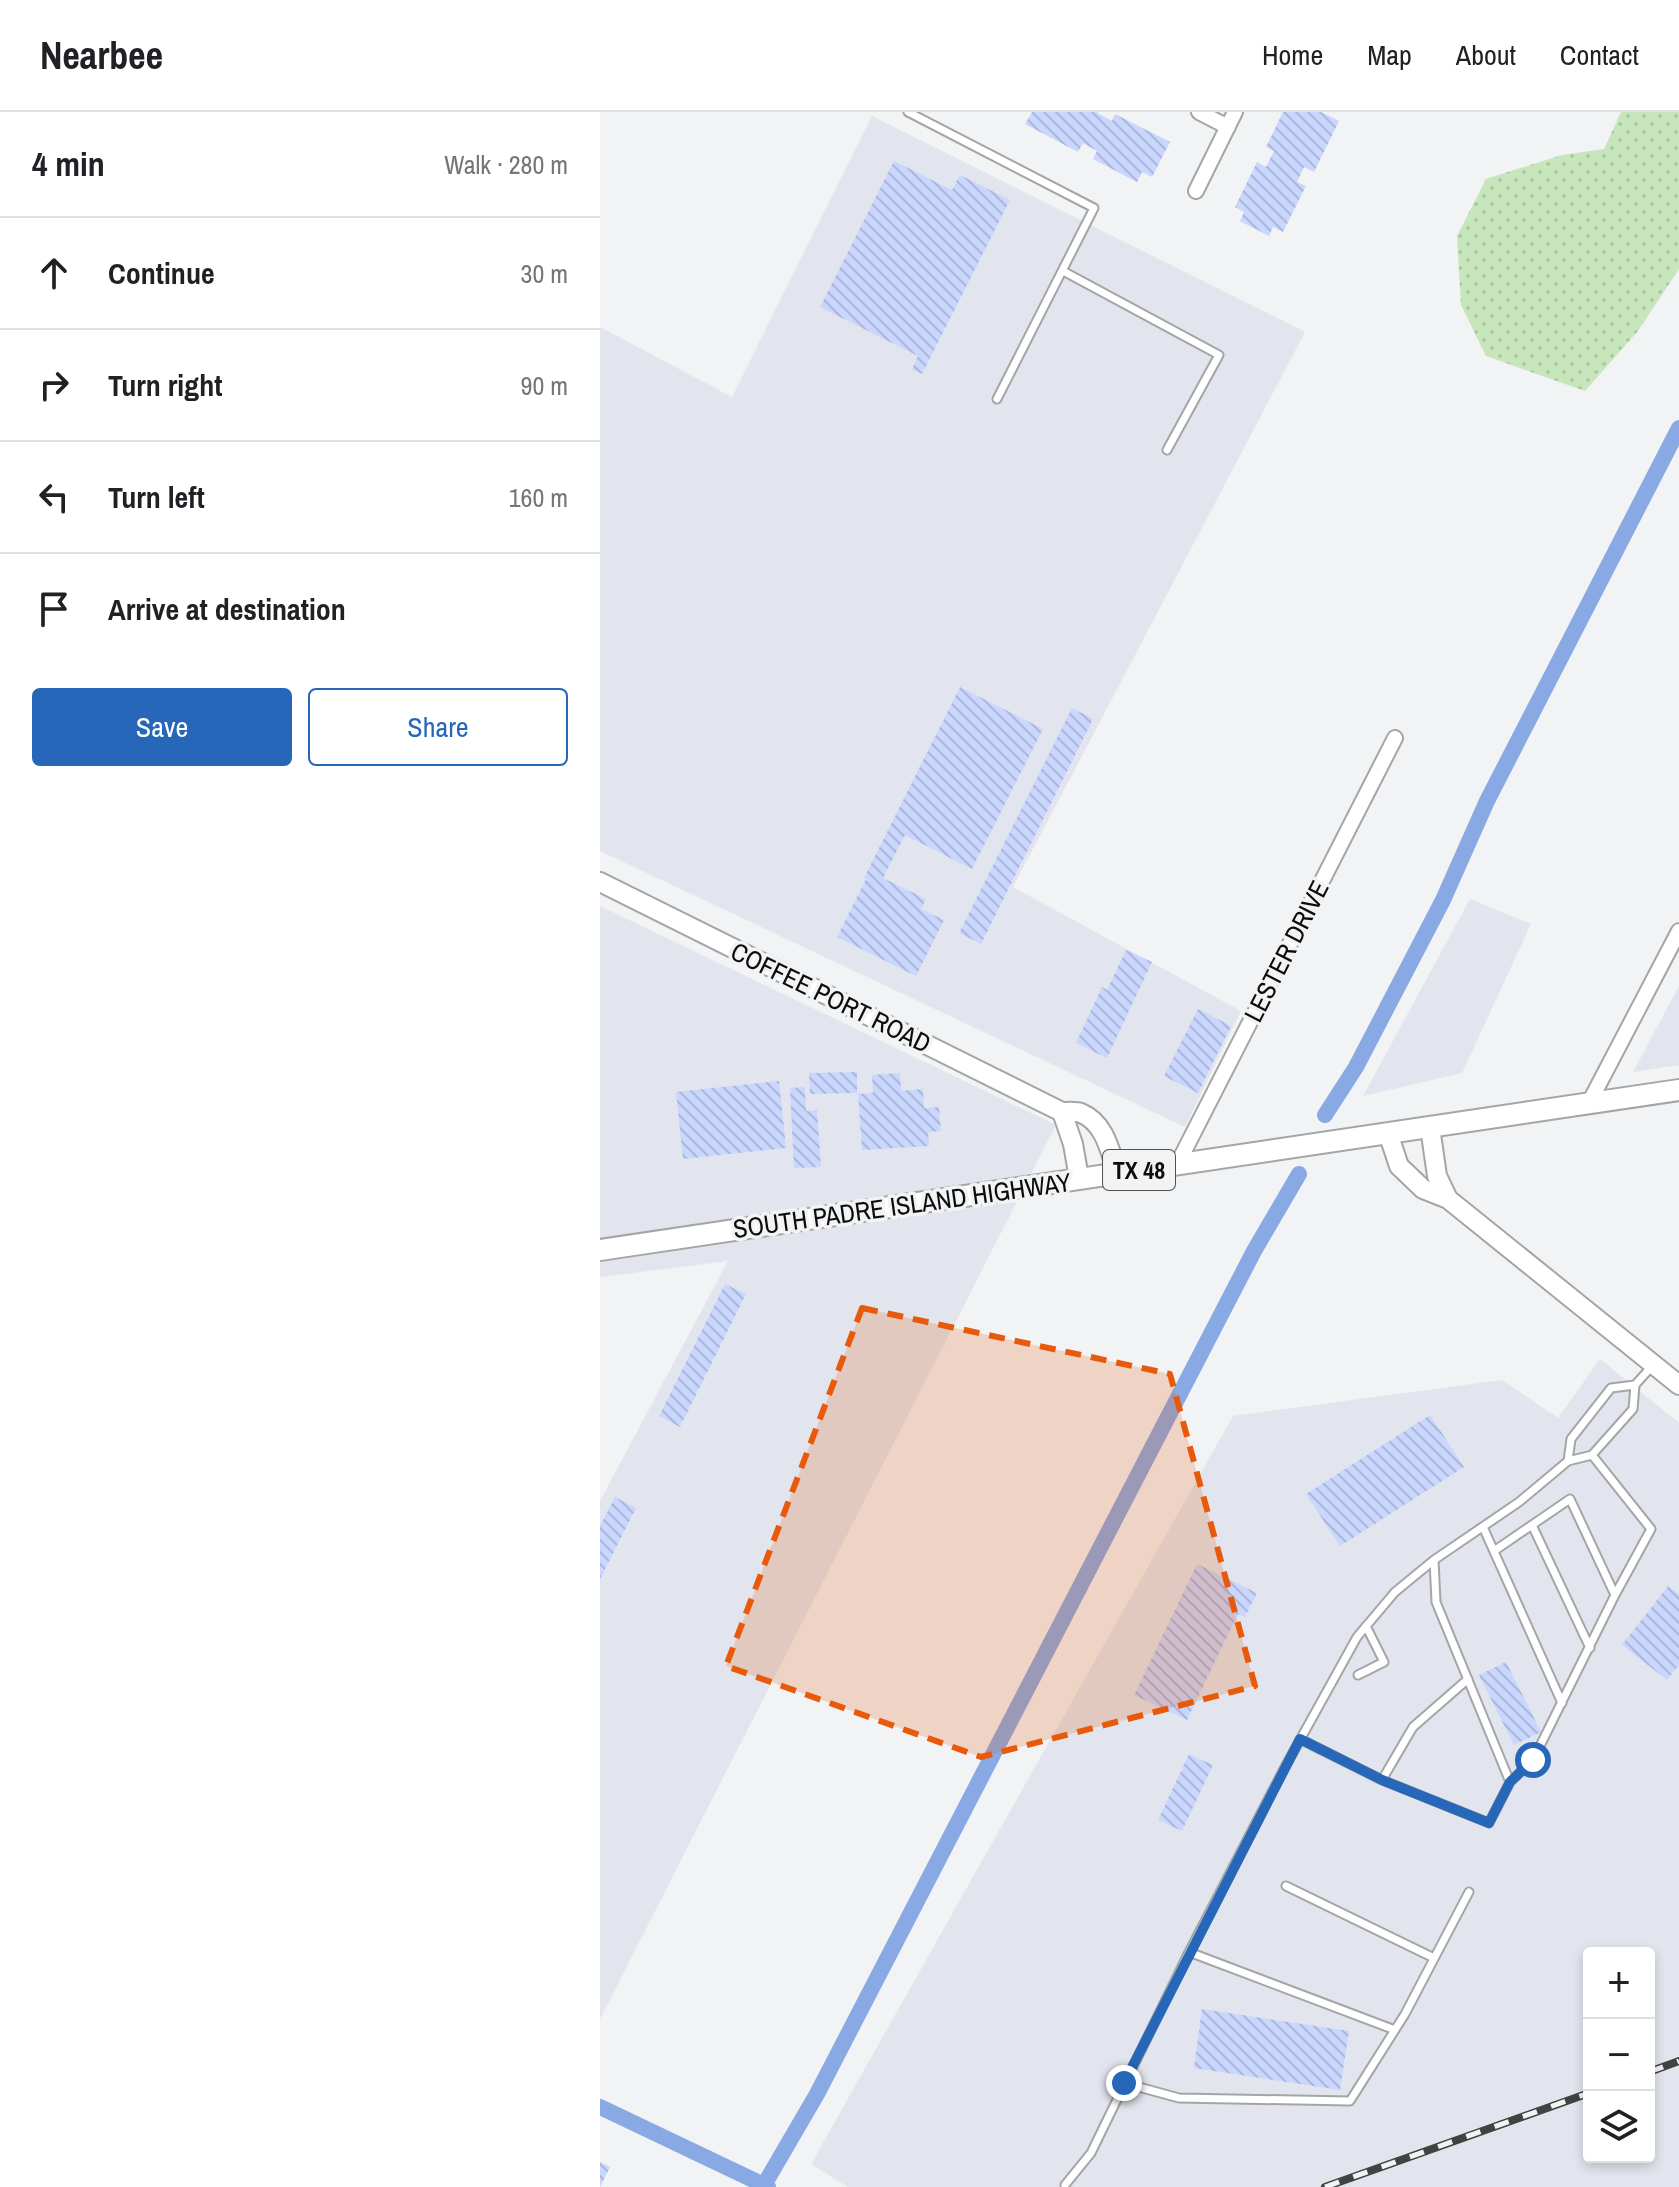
<!DOCTYPE html>
<meta charset="utf-8">
<style>
:root{--surface:#fff;--page:#f6f6f6;--text:#202124;--muted:#757577;--line:#e0e0e0;--accent:#2767b9}
body{margin:0;font-family:"Archivo Narrow",sans-serif;background:var(--page);color:var(--text)}
.controls{position:absolute;right:24px;bottom:24px;display:grid;overflow:hidden;border-radius:8px;box-shadow:0 4px 12px #0003}
.controls button{width:72px;height:72px;display:grid;place-items:center;padding:0;border:0;border-bottom:2px solid var(--line);background:var(--surface);color:var(--text);font:40px sans-serif}
.stop{position:absolute;width:24px;height:24px;margin:-18px;border:6px solid #2767b9;border-radius:50%;background:#fff}
.stop.end{background:#2767b9;border-color:#fff;box-shadow:0 2px 8px #0008}
.list{margin:0;padding:0;list-style:none}
h2{display:flex;justify-content:space-between;align-items:center;height:104px;margin:0;padding:0 32px;font-size:34px}
h2 small{font-size:26px;font-weight:400;color:var(--muted)}
.list li{display:grid;grid-template-columns:52px 1fr auto;gap:24px;align-items:center;box-sizing:border-box;height:112px;padding:0 32px;border-top:2px solid var(--line)}
.list b{display:block;font-size:30px;white-space:nowrap}
.list em{font-size:26px;font-style:normal;color:var(--muted)}
.actions{display:flex;gap:16px;padding:24px 32px}
.actions a{flex:1;padding:18px 0;border:2px solid var(--accent);border-radius:8px;text-align:center;font-size:28px;color:var(--accent)}
.actions .main{background:var(--accent);color:#fff}
.icon{flex:none;width:44px;height:44px;fill:none;stroke:currentColor;stroke-width:2;stroke-linecap:round;stroke-linejoin:round}
.map{position:relative;flex:none;width:1079px;height:2075px;overflow:hidden}
header{display:flex;align-items:center;gap:48px;box-sizing:border-box;height:112px;padding:0 40px;background:var(--surface);border-bottom:2px solid var(--line)}
header strong{font-size:38px}
nav{display:flex;gap:44px;margin-inline-start:auto;font-size:28px}
main{display:flex}
aside{flex:1;background:var(--surface)}
.map>svg:first-child{display:block}
.built{fill:#e2e5ed;fill-rule:evenodd}
.grass{fill:url(#grass-dots)}
.lines{fill:none;stroke-linecap:round;stroke-linejoin:round}
.canal{stroke:#89a9e4;stroke-width:16}
.building{fill:url(#building-back-hatch)}
.lane-casing{stroke:#a4a5a6;stroke-width:11}
.street-casing{stroke:#a4a5a6;stroke-width:18}
.secondary-casing{stroke:#a4a5a6;stroke-width:22}
.primary-casing{stroke:#a4a5a6;stroke-width:24}
.lane{stroke:#fff;stroke-width:7}
.street{stroke:#fff;stroke-width:14}
.secondary{stroke:#fff;stroke-width:18}
.primary{stroke:#fff;stroke-width:20}
.rail-casing{stroke:#424243;stroke-width:8}
.rail{stroke:#f2f3f4;stroke-width:5;stroke-dasharray:15;stroke-linecap:butt}
.route{stroke:#2767b9;stroke-width:10}
.marked{fill:#e8590c;fill-opacity:0.2;stroke:#e8590c;stroke-width:6;stroke-dasharray:16 10;stroke-linejoin:round}
.labels{text-anchor:middle;dominant-baseline:central;stroke-width:7;stroke-linejoin:round;paint-order:stroke}
.shield{fill:#f2f3f4;stroke:#515152;stroke-width:2}
.shield-label{font-size:24px;font-weight:bold;fill:#0c0c0c}
.street-label{font-size:26px;fill:#0c0c0c;stroke:#f2f3f4}
</style>
<header>
<strong>Nearbee</strong>
<nav><a>Home</a><a>Map</a><a>About</a><a>Contact</a></nav>
</header>
<main>
<aside>
<h2>4 min<small>Walk · 280 m</small></h2>
<ul class="list">
<li><svg class="icon" aria-label="ahead" viewBox="0 0 24 24"><path d="M12 20V5M6 11l6-6 6 6"/></svg><div><b>Continue</b></div><em>30 m</em></li>
<li><svg class="icon" aria-label="right" viewBox="0 0 24 24"><path d="M7 20v-9h11M14 6l5 5-5 5"/></svg><div><b>Turn right</b></div><em>90 m</em></li>
<li><svg class="icon" aria-label="left" viewBox="0 0 24 24"><path d="M17 20v-9H6M10 6l-5 5 5 5"/></svg><div><b>Turn left</b></div><em>160 m</em></li>
<li><svg class="icon" aria-label="arrive" viewBox="0 0 24 24"><path d="M6 21V4h12l-3 4 3 4H6"/></svg><div><b>Arrive at destination</b></div></li>
</ul>
<div class="actions"><a class="main">Save</a><a>Share</a></div>
</aside>
<div class="map">
<svg width="1079" height="2075" viewBox="0 0 1079 2075">
<defs>
<pattern id="grass-dots" width="8" height="8" patternUnits="userSpaceOnUse" patternTransform="scale(2)"><rect width="8" height="8" fill="#c7e6bb"/><path d="M2 2h.1M6 6h.1" fill="none" stroke="#aac4a0" stroke-width="1.8" stroke-linecap="round"/></pattern>
<pattern id="building-back-hatch" width="6" height="6" patternUnits="userSpaceOnUse" patternTransform="scale(2)"><rect width="6" height="6" fill="#c9d6fd"/><path d="M-1 5l2 2M0 0l6 6M5-1l2 2" fill="none" stroke="#abb6d8"/></pattern>
</defs>
<rect width="100%" height="100%" fill="#f2f3f4"/>
<path class="built" d="M 272,4 L 705,220 L 413,775 L 641,899 L 585,1015 L 0,739 L 0,215 L 132,285 Z
M 870,787 L 931,812 L 862,961 L 763,984 Z
M 0,794 L 456,1013 L 0,1907 L 0,1389 L 128,1149 L 0,1165 Z
M 1079,874 L 1079,953 L 1033,960 Z
M 1000,1247 L 1079,1311 L 1079,2075 L 248,2075 L 211,2052 L 633,1304 L 902,1268 L 958,1306 ZM 989,1841 L 1049,1841 L 1049,2045 L 989,2045 Z"/>
<path class="grass" d="M 1021,0 L 1079,0 L 1079,157 L 1038,219 L 985,279 L 886,244 L 861,193 L 857,124 L 886,67 L 962,43 L 1004,37 Z"/>
<g class="lines">
<path class="canal" d="M 725,1003 L 756,955 L 843,788 L 887,689 L 1079,316
M 0,1995 L 168,2075
M 164,2073 L 217,1982 L 654,1139 L 699,1062"/>
</g>
<path class="building" d="M 432,0 L 498,0 L 497,1 L 512,9 L 515,2 L 570,30 L 552,65 L 542,60 L 537,70 L 493,47 L 497,39 L 483,31 L 478,40 L 425,12 Z
M 683,0 L 721,0 L 739,9 L 714,60 L 704,55 L 697,70 L 706,74 L 683,120 L 673,115 L 669,124 L 640,109 L 644,100 L 635,95 L 657,50 L 666,55 L 674,39 L 666,35 Z
M 294,49 L 352,78 L 360,63 L 410,88 L 322,262 L 312,257 L 318,244 L 220,195 Z
M 360,575 L 443,617 L 372,757 L 305,723 L 283,766 L 326,787 L 321,797 L 344,808 L 316,864 L 237,825 L 266,767 L 264,766 Z
M 472,596 L 493,607 L 381,832 L 359,821 Z
M 526,838 L 552,850 L 507,946 L 476,931 L 502,875 L 507,878 Z
M 598,897 L 631,914 L 598,981 L 564,964 Z
M 257,960 L 257,981 L 210,982 L 209,961 Z
M 300,961 L 301,979 L 323,977 L 324,996 L 339,995 L 341,1019 L 328,1020 L 329,1034 L 262,1038 L 258,982 L 273,981 L 272,963 Z
M 179,969 L 186,1036 L 83,1047 L 76,980 Z
M 205,975 L 206,999 L 217,998 L 221,1055 L 194,1056 L 190,976 Z
M 125,1172 L 146,1182 L 80,1315 L 59,1304 Z
M 830,1303 L 864,1355 L 740,1434 L 706,1382 Z
M 15,1385 L 36,1396 L 0,1467 L 0,1414 Z
M 597,1452 L 657,1481 L 645,1505 L 638,1502 L 587,1608 L 534,1583 Z
M 1068,1474 L 1079,1482 L 1079,1553 L 1067,1568 L 1022,1533 Z
M 906,1550 L 941,1620 L 914,1633 L 879,1563 Z
M 589,1642 L 613,1653 L 582,1719 L 558,1708 Z
M 602,1897 L 749,1919 L 740,1978 L 594,1956 Z
M 0,2050 L 10,2055 L 0,2075 Z"/>
<g class="lines">
<g class="lane-casing">
<path id="lane" d="M 308,0 L 494,96 L 397,287
M 463,159 L 619,243 L 567,338
M 968,1349 L 971,1327 L 1011,1276 L 1035,1273
M 883,1415 L 962,1591
M 894,1439 L 932,1413
M 990,1536 L 932,1413 L 970,1387 L 1015,1483
M 758,1563 L 784,1550 L 766,1514
M 700,1627 L 782,1668 L 889,1711 L 910,1670 L 836,1490 L 834,1448 L 919,1390 L 968,1349 L 992,1343 L 1033,1297 L 1035,1273 L 1053,1253
M 782,1668 L 813,1615 L 868,1567
M 910,1670 L 933,1648 L 1015,1483 L 1051,1417 L 992,1343
M 686,1774 L 834,1846
M 589,1840 L 795,1918
M 524,1971 L 579,1986 L 750,1989 L 805,1902 L 869,1780
M 465,2073 L 491,2041 L 589,1840 L 685,1655 L 757,1525 L 795,1480 L 834,1448"/>
</g>
<g class="street-casing">
<path id="street" d="M 599,0 L 628,15
M 596,79 L 635,0
M 989,991 L 1079,819
M 577,1053 L 795,626"/>
</g>
<g class="secondary-casing">
<path id="secondary" d="M 0,770 L 462,1000 C 467,1000 476,999 481,1001 C 505,1011 510,1039 517,1060
M 462,1000 L 473,1032 L 479,1066
M 830,1015 L 837,1064 L 848,1087
M 788,1021 L 799,1054 L 823,1077 L 848,1087 L 1079,1273"/>
</g>
<g class="primary-casing">
<path id="primary" d="M 0,1138 L 1079,978"/>
</g>
<use href="#lane" class="lane"/>
<use href="#street" class="street"/>
<use href="#secondary" class="secondary"/>
<use href="#primary" class="primary"/>
<g class="rail-casing">
<path id="rail" d="M 1049,1960 L 1079,1949
M 725,2075 L 989,1981"/>
</g>
<use href="#rail" class="rail"/>
</g>
<g class="lines">
<path class="route" d="M 524,1971 L 700,1627 L 782,1668 L 889,1711 L 910,1670 L 933,1648"/>
</g>
<path class="marked" d="M 262,1196 L 570,1262 L 655,1574 L 381,1645 L 126,1554 Z"/>
<g class="labels">
<rect class="shield" x="503" y="1038" width="72" height="40" rx="6"/>
<g class="shield-label">
<text x="539" y="1058">TX 48</text>
</g>
<g class="street-label">
<text transform="translate(686 839) rotate(-63)">LESTER DRIVE</text>
<text transform="translate(231 885) rotate(26)">COFFEE PORT ROAD</text>
<text transform="translate(302 1093) rotate(-8)">SOUTH PADRE ISLAND HIGHWAY</text>
</g>
</g>
</svg>
<div class="controls">
<button>+</button>
<button>−</button>
<button><svg class="icon" aria-label="layers" viewBox="0 0 24 24"><path d="M12 4l9 5-9 5-9-5zM3 14l9 5 9-5"/></svg></button>
</div>
<div class="stop" style="left:933px;top:1648px"></div>
<div class="stop end" style="left:524px;top:1971px"></div>
</div>
</main>
